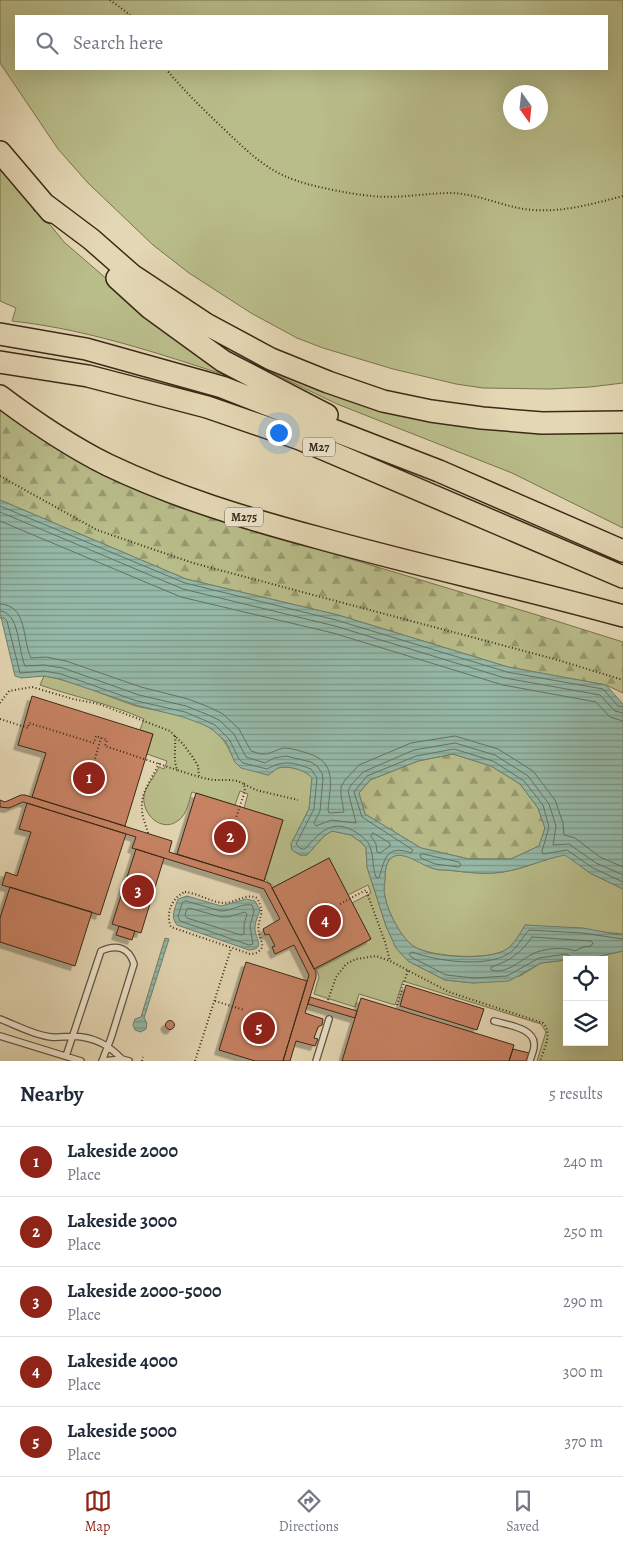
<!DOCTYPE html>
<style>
:root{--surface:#fff;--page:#f6f6f7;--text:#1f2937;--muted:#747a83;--line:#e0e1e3;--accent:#8f2418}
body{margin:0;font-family:Alegreya,serif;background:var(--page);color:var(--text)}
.controls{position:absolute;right:15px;bottom:15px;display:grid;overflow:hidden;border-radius:0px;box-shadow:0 5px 20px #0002}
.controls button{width:45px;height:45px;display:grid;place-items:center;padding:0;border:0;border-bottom:1px solid var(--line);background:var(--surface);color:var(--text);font:25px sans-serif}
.compass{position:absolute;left:503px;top:85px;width:45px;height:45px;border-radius:50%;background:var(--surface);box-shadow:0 5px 20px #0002;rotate:165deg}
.you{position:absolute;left:278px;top:432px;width:18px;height:18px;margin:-12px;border:4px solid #fff;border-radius:50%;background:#1a73e8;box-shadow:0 0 0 8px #1a73e833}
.badge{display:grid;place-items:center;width:32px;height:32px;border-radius:50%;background:var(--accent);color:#fff;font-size:16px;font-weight:700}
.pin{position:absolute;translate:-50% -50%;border:2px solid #fff;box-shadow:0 1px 5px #0006}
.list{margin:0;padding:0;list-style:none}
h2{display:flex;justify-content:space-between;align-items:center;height:65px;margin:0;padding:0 20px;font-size:21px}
h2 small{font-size:16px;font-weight:400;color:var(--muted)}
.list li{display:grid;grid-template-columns:32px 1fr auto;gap:15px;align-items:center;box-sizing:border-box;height:70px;padding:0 20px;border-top:1px solid var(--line)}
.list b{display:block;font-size:19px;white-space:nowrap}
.list p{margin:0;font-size:16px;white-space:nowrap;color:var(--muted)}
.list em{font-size:16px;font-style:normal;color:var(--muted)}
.icon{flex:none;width:28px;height:28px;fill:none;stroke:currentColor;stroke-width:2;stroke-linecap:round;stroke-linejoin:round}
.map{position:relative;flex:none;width:623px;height:1061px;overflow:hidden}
.search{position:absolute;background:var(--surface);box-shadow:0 5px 20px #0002;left:15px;right:15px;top:15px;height:55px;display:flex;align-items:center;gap:12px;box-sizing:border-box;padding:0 18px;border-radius:0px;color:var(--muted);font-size:19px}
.sheet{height:415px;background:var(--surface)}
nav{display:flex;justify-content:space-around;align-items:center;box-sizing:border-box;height:70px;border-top:1px solid var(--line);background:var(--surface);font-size:14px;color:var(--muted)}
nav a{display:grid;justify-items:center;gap:2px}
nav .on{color:var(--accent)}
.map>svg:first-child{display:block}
.grass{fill:#b9bd8a;stroke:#7a7450;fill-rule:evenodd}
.forest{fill:url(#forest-firs);stroke:#7a7450}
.water{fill:url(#water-rules);stroke:#71806f;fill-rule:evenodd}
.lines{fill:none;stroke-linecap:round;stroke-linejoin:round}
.shore{stroke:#687260;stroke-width:1}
.building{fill:#c78264;stroke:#3a2a16;filter:url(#shadow)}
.service-casing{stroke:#64553e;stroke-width:8}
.motorway-casing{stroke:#3a2a16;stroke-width:24}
.path{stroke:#3a2a16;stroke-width:2;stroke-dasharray:1 2.5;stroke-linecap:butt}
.service{stroke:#ede5ce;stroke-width:5.5}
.motorway{stroke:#e4d7b4;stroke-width:21}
.labels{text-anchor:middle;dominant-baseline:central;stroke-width:4;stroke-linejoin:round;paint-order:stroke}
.shield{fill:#ede5ce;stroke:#70624d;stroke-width:1}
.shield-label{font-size:12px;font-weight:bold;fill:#3a2a16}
</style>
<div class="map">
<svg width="623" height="1061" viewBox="0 0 623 1061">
<defs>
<pattern id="forest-firs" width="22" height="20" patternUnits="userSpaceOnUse" patternTransform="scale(1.25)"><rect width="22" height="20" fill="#b9bd8a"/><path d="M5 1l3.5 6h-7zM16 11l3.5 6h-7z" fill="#979a70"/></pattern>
<pattern id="water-rules" width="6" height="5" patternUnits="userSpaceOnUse" patternTransform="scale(1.25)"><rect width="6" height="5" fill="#95baaa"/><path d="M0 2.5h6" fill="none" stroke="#7b9789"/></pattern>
<filter id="shadow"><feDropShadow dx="-4.5" dy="4.5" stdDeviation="0" flood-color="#0004"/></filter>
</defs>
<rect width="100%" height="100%" fill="#e4d7b4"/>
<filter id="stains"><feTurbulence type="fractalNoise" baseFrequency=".004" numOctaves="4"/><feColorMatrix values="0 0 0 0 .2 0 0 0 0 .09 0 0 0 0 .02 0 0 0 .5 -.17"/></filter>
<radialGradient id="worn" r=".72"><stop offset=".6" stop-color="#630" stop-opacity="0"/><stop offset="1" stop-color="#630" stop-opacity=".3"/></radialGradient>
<path class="grass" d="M 0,0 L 623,0 L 623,383 L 590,387 L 550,389 L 483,388 L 456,384 L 393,369 L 323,348 L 297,338 L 251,313 L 189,273 L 153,245 L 88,183 L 58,149 L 0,63 ZM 16,16 L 607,16 L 607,69 L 16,69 ZM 510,92 L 540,92 L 540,122 L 510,122 Z
M 0,163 L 64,242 L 137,305 L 253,384 C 174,359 95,330 12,321 L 16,308 L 0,301 Z
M 250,362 L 331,391 L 623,430 L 623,528 L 512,473 L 337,404 Z
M 44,676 C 76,681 105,696 136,706 C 160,712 194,715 213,730 C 225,739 229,749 235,762 L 268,775 C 271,773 275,770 278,768 C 288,765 306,770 312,778 L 309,809 L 291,844 L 292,850 L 300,855 L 307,855 L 324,836 L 332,831 L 351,835 L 362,843 L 366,848 L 367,867 L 386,926 L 396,948 L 408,961 L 445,980 L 474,983 L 520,976 L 541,963 L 600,956 L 623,951 L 623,1061 L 537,1061 L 546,1032 L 541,1024 L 403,981 L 395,1005 L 359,994 L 355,1007 L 314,994 L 319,977 L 316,968 L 371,939 L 352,903 L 371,893 L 368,885 L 348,895 L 329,858 L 274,887 L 265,879 L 283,820 L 244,808 L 248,794 L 240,791 L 235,805 L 192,792 C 189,801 187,814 179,820 C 162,834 141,814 144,795 C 146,786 155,776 159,767 L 164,769 L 167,761 L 147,754 L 153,734 L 140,730 L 144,719 C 111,704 75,697 40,685 ZM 567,960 L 604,960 L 604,1042 L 567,1042 Z
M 565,854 L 590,873 L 623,889 L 623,934 L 525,925 C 520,934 515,943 507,949 C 490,961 432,957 415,947 C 402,940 387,911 385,896 C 383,890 385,883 385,877 C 385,871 386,864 390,859 C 401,848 420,864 432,868 C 436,870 442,870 447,870 C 465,872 485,875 503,872 C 523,869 545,859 565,854 Z"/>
<path class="forest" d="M 0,408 L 110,477 L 177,507 L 534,614 L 623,642 L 623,693 L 606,685 L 508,667 L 338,615 L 186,579 L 0,500 Z
M 453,754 L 491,766 L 520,784 L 538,808 L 545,828 L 539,846 L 511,859 L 469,859 L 421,848 L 365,814 L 359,793 L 370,780 L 418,761 Z"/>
<path class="water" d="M 0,500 L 186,579 L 338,615 L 508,667 L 606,685 L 623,704 L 623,889 L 590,873 L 565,855 C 544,859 523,869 503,872 C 485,875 465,872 447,870 C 442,870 436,870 432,868 C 420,865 401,848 390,859 C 386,864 385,871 385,877 C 385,883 383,890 385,896 C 387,911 402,940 415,947 C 432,958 490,961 507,949 C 515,943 520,934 525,925 L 583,928 L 620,935 L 623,934 L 623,951 L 600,956 L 541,963 L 509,981 L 474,983 L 445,980 L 408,961 L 396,948 L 386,926 L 367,867 L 366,848 L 362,843 L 351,835 L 332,831 L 324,836 L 307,855 L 300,855 L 292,850 L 291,844 L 309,809 L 312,778 C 306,770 288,765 278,768 C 275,770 271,773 268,775 L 241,768 L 235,762 L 226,742 L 212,729 L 202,724 L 183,717 L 136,705 L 60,679 L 44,676 L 21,678 L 15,676 L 0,613 ZM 453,754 L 491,766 L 520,784 L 538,808 L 545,828 L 539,846 L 511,859 L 469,859 L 421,848 L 365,814 L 359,793 L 370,780 L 418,761 Z
M 187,896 L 221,906 L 246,899 L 255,901 L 260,910 C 258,916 255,922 255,927 C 254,937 267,949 249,950 L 177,925 C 170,917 175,908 178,899 Z
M 165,938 L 169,939 L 144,1018 L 147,1023 L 146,1029 L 141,1032 L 135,1030 L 133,1025 L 135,1019 L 141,1017 Z"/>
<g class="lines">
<path class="shore" d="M 0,506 L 185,583 L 336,620 L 507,672 L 603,689 L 618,706 L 623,707
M 0,512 L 183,589 L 335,626 L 505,678 L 600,695 L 615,711 L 623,713
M 0,521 L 181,597 L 333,633 L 503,685 L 596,702 L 610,717 L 623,721
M 0,604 C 28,605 22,640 31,658 L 46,657 L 66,661 L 141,687 L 188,699 L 209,707 L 223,714 L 239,729 L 251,751 C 255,752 259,754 262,754 C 269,755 277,749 284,748 C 292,748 300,751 307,753 C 338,762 330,785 328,810 L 329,813 L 344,812 L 341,795 L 341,787 L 345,780 L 359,765 L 411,743 L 455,736 L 498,749 L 533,771 L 555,800 L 563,823 L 564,835 L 575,838 L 600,857 L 623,867
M 0,611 C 20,612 18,651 25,666 L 44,665 L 63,668 L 139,695 L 186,706 L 206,714 L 219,720 L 234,734 L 246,757 L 265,763 L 274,758 L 286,756 L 311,762 L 317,766 L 322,773 L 323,779 L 320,811 L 314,823 L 316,826 L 331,820 L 356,823 L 348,791 L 351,785 L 363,772 L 414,750 L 455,743 L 495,755 L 528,776 L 549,804 L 556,826 L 553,845 L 569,844 L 596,863 L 623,875
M 0,618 L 4,618 L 7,621 L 20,673 L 44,671 L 61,674 L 137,701 L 185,712 L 204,720 L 215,725 L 229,739 L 239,759 L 243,763 L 267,769 C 283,760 293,762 311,769 L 317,778 L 314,809 L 296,844 L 301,849 L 305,849 C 320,832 333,817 357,833 C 362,837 368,840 370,847 C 374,856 372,867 376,877 L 379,878 C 385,859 386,844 411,853 L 413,850 L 362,817 L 354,792 L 367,776 L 416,756 L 454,749 L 493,761 L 524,781 L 543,805 L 549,827 L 542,851 L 543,854 L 567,850 L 593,868 L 623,882
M 373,833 L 390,843 L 390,846 L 380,853 L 377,852 L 376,844 L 371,836 Z
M 423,854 L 459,862 L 461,865 L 459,867 L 435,864 L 421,858 L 420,855 Z
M 186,901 L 221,911 C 232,911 242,903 252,905 L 254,911 L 250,926 L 253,944 L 249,945 L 180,921 L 178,917 L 182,903 Z
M 189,908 L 221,917 L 228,917 L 245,912 L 247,914 L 244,924 L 244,934 L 241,935 L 187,918 L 185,915 L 187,909 Z
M 532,937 L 591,941 L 593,943 L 591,946 L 583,947 L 575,951 C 565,947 548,948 537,952 C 521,958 509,975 491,970 L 491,967 C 510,961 521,953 532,937 Z
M 572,960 L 570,956 L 566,954 L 539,958 L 507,976 L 474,978 L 446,975 L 411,957 L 409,954 L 412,952 C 436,961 485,968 508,954 C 518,948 522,937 529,930 L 582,933 L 623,939"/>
</g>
<path class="building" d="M 32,696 L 153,734 L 125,826 L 32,797 L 46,753 L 18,745 Z
M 196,793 L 283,820 L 264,881 L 177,854 Z
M 21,795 L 25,795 L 172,841 L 169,852 L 264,881 L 270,884 L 316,972 L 316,977 L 305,1013 L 323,1019 L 322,1025 L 318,1027 L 314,1038 L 318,1039 L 315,1046 L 296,1041 L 290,1061 L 283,1061 L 309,975 L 294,945 L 275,954 L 272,947 L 275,946 L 269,934 L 265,935 L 263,929 L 280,919 L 264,889 L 132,848 L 136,837 L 23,802 L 9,808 L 0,807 L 0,800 L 5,802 Z
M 27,803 L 126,834 L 100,915 L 2,885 L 6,872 L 17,876 L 31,832 L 19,829 Z
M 136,849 L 164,858 L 141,933 L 112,924 Z
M 329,858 L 371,939 L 314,969 L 272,888 Z
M 10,887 L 92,912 L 75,966 L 0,942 L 0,918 Z
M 119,926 L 135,931 L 132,940 L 116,935 Z
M 246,962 L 307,981 L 283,1061 L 255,1061 L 219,1050 Z
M 406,985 L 484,1009 L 477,1030 L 400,1006 Z
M 310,997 L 357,1011 L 355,1018 L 308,1004 Z
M 361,998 L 514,1045 L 509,1061 L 342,1061 Z
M165.5 1025a4.5 4.5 0 1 1 9 0a4.5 4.5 0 1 1-9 0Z
M 513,1049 L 529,1053 L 526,1061 L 509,1061 Z"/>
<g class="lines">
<g class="service-casing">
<path id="service" d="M 0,1019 C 16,1025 33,1035 51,1037 C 61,1038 72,1035 82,1037 C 100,1040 110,1047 122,1059
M 494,1021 C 507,1025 536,1028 534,1046 C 534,1051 531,1056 530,1061
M 0,1036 L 81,1061
M 66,1056 L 101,951 C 116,944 129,947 134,964 L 111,1038 L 102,1061
M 103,1061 L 122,1059 L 129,1061
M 316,1061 L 329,1019"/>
</g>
<g class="motorway-casing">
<path id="motorway" d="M 0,152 L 51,212
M 43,203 L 91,239 L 132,275 L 206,324 L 271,359 L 328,382 L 383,401 L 431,411 L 482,418 L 542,423 L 623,422
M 117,278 L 150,308 L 223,361 L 327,415
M 0,334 L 86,349 L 222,387 L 439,471 L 623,551
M 0,362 L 88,376 L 207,407 L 300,439 L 623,577
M 0,396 C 33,421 70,446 108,465 C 175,497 248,519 319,538 C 420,566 522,588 623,616"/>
</g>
<path class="path" d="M 110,0 L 125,11 L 131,16
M 166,69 C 185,92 205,111 227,132 C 245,149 263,167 287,177 C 307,186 350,194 372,196 C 399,199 425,193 452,193 C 474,194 496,203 518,208 C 555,215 588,205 623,196
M 0,476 L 97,530 L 193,563 L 558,660 L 623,680
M 0,703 L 9,691 L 32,687 L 73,699 L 99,704 L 170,731 L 183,744 L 192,756 L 198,766 L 199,776
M 0,719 L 28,728 L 29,723 L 94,743 L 96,736 L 107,740 L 105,746 L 177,770
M 175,736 C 176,748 173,758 177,770 C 187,773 198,777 208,779 C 220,782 233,777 244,784 L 245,791 L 236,818
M 94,762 L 101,738
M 244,784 L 256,790 L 298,800
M 148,833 C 146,825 142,817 142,809 C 140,792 153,778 159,763
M 185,892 C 198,893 212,903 225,903 C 236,902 246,893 257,898 C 267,916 256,918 259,933 C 260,938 264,945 261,949 C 258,953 254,954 250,954 L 171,927 C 165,914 172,897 185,892 Z
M 340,904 L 366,890 L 385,942 L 390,961
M 328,1000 L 336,977 L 346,964 L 356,959 L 376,956 L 390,961 L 449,992 L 543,1023 C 553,1033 544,1049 540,1061
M 215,1001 L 244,1010
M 397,1005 L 408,970
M 142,1061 L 143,1057
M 195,1061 L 231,949"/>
<use href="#service" class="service"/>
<use href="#motorway" class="motorway"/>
</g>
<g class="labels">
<g class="shield">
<rect x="303" y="437.5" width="32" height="19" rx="4"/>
<rect x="225" y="507.5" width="38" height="19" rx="4"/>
</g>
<g class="shield-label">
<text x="319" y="447">M27</text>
<text x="244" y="517">M275</text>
</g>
</g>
<rect width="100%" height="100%" filter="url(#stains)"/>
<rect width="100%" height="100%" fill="url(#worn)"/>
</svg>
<div class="controls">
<button><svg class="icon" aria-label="locate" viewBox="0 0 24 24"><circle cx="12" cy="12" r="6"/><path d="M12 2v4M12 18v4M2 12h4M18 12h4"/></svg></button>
<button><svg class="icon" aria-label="layers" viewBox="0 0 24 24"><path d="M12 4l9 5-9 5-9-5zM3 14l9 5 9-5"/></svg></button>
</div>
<svg class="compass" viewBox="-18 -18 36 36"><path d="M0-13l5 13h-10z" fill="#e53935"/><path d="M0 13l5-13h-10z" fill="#747a83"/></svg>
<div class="you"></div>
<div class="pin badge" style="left:89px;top:778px">1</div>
<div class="pin badge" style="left:230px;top:837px">2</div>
<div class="pin badge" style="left:138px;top:891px">3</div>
<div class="pin badge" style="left:325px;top:921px">4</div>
<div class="pin badge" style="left:259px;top:1028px">5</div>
<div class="search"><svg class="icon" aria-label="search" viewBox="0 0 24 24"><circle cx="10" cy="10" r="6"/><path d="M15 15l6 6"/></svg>Search here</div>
</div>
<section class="sheet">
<h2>Nearby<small>5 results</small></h2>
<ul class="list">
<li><span class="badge">1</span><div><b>Lakeside 2000</b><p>Place</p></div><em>240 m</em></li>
<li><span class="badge">2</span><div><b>Lakeside 3000</b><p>Place</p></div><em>250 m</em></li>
<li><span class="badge">3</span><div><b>Lakeside 2000-5000</b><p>Place</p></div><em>290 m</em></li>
<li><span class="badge">4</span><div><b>Lakeside 4000</b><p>Place</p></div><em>300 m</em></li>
<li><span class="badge">5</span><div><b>Lakeside 5000</b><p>Place</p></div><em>370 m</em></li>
</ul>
</section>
<nav>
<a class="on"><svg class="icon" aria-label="map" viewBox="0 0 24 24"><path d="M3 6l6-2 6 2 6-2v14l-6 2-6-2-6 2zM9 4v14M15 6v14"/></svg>Map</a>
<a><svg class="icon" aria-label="directions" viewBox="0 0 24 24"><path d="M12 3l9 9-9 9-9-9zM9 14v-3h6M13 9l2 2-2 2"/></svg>Directions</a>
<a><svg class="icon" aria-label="saved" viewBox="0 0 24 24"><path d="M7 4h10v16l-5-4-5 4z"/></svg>Saved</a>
</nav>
